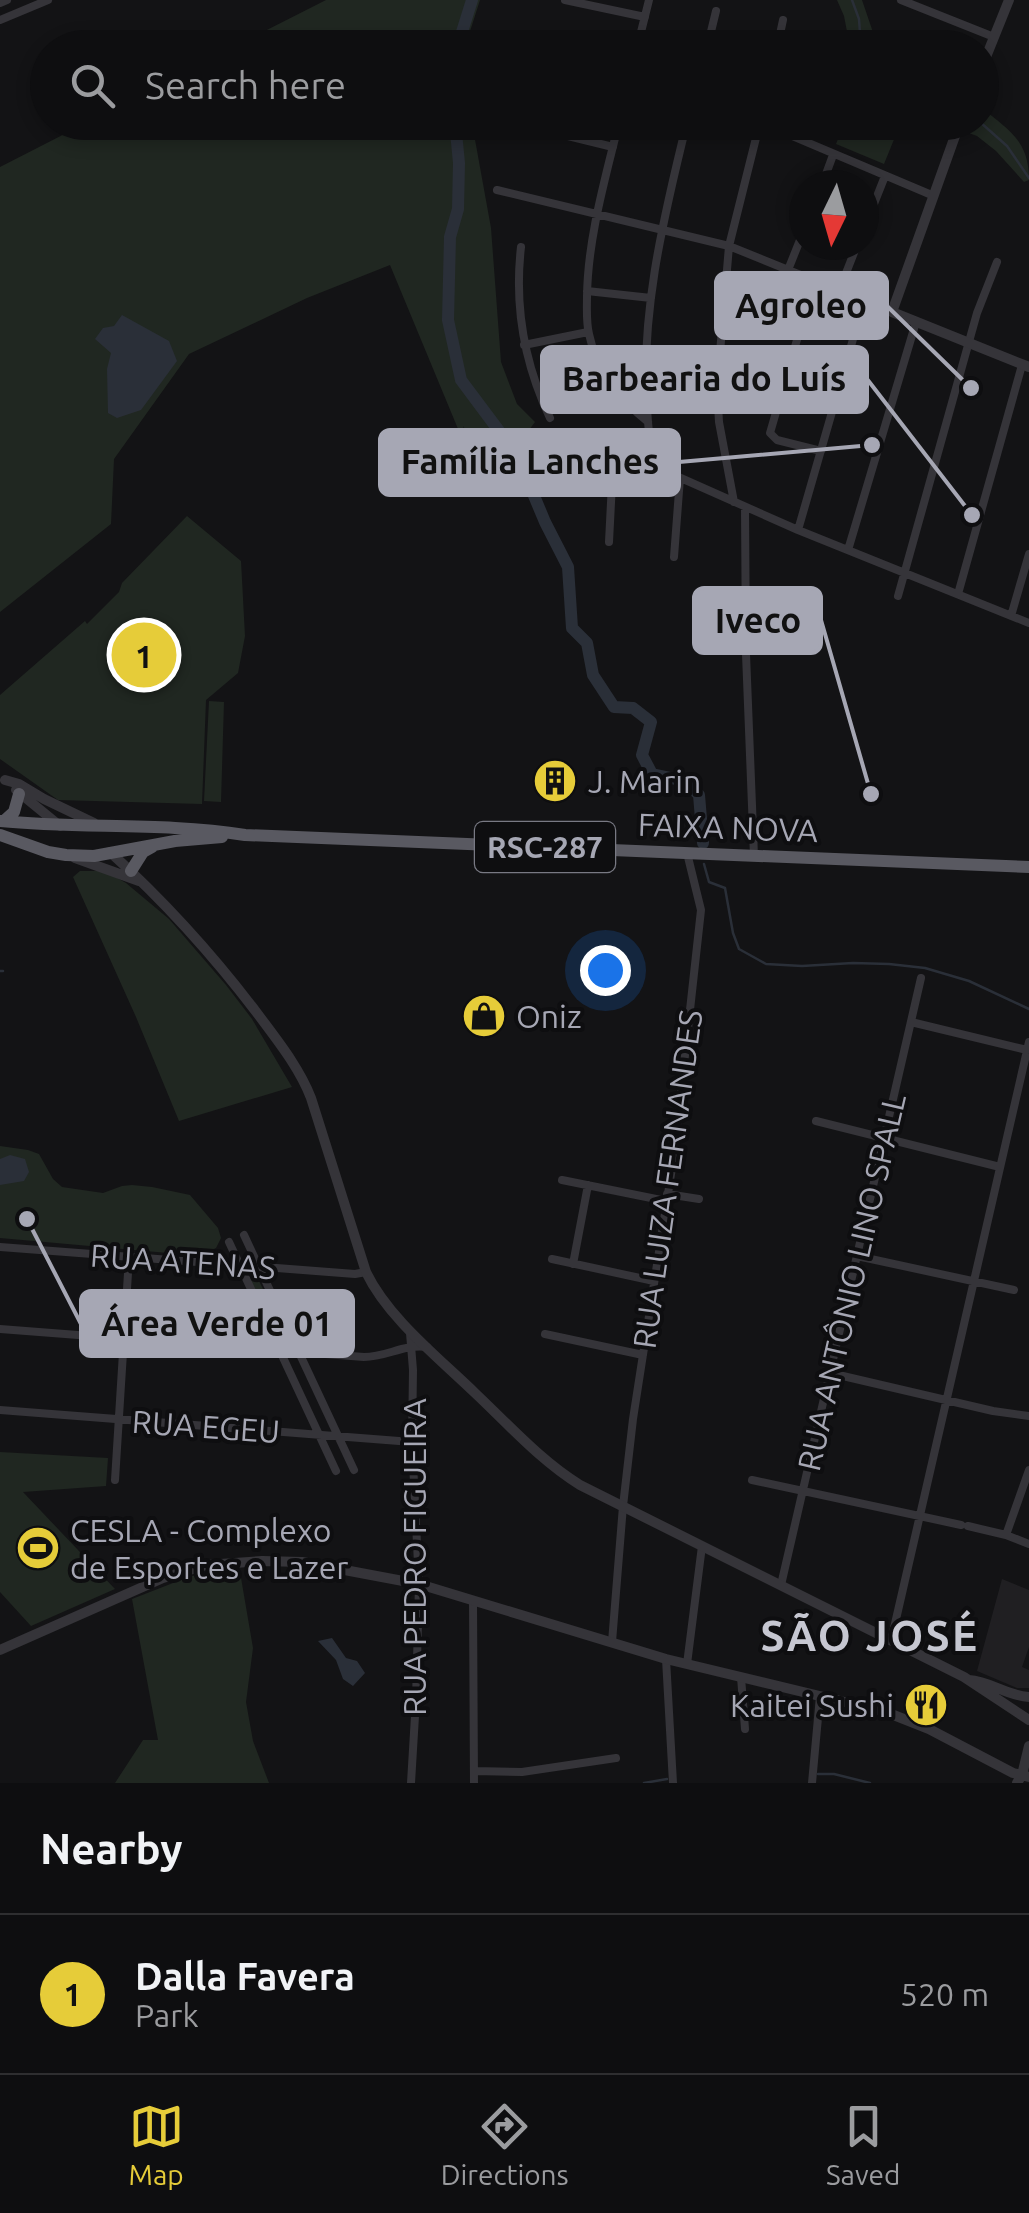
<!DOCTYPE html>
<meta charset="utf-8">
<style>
:root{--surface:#0e0e10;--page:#1c1c1e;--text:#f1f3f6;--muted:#9b9c9f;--line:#2e2e30;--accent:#e6cc39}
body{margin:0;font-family:Ubuntu,sans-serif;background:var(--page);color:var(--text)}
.compass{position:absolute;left:789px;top:170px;width:90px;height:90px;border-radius:50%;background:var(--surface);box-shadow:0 5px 15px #0003;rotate:185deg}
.you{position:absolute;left:605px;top:970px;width:35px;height:35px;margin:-25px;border:8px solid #fff;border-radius:50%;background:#1a73e8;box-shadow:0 0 0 15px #1a73e833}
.badge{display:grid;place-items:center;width:65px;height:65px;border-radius:50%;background:var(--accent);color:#111;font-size:32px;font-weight:700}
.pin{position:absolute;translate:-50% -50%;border:5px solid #fff;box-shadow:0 2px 10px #0006}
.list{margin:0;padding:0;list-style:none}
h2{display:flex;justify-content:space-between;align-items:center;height:130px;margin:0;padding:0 40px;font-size:42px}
h2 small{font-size:32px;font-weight:400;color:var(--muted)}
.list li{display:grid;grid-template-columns:65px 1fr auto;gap:30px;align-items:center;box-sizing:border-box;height:160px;padding:0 40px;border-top:2px solid var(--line)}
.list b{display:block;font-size:38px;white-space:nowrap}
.list p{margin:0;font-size:32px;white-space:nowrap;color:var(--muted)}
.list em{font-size:32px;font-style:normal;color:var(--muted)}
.icon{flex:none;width:55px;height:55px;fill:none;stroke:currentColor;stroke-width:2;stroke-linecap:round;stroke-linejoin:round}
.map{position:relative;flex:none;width:1029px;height:1783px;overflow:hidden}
.search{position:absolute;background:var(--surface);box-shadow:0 5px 15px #0003;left:30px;right:30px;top:30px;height:110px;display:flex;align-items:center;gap:25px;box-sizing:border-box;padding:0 35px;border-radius:55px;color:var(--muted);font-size:38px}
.sheet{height:290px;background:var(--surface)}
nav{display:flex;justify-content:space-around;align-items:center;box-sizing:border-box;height:140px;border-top:2px solid var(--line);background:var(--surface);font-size:28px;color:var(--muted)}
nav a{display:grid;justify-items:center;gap:5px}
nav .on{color:var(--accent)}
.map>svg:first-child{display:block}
.built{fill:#201f22}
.green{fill:#202721}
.water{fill:#2a2f38}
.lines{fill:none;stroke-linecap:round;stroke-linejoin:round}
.stream{stroke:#2a2f38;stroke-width:2.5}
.river{stroke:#2a2f38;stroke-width:12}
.minor{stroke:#353439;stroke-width:8}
.tertiary{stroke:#353439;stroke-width:10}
.trunk{stroke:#595961;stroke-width:12}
.labels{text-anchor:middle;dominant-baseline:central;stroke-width:8;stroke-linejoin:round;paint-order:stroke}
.shield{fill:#0e0e10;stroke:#787983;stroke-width:2.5}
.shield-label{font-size:30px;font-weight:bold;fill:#a6a7b4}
.poi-label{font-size:32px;fill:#a6a7b4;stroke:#0e0e10;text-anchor:start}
.street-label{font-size:32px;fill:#a6a7b4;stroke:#0e0e10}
.district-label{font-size:42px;font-weight:bold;letter-spacing:2.5px;fill:#c6c7d1;stroke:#0e0e10}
.leader{fill:none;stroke:#a6a7b4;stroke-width:4}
.callout-dot{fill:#a6a7b4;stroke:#0e0e10;stroke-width:4}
.callout{fill:#a6a7b4;stroke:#a6a7b4;stroke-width:4}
.callout-label{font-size:35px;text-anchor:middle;font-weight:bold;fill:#111}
</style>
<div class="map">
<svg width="1029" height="1783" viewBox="0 0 1029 1783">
<rect width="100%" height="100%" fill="#131315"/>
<path class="built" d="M 1002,1579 L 1029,1590 L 1029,1647 L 1022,1667 L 1029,1670 L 1029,1688 L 1017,1688 L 977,1671 Z"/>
<path class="green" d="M 326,0 L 480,0 L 465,47 L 233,47 Z
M 837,0 L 862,0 L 878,47 L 850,47 L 844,16 Z
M 982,108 C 1010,131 1029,141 1029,180 L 1024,182 L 996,151 L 977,136 L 941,123 L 982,122 Z
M 845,122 L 857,123 L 895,137 L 884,164 L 836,144 Z
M 86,123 L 472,123 L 491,228 L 501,362 L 517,404 L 535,422 L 520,442 L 516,481 L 493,468 L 477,448 L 463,426 L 473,465 L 390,265 L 307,298 L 189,354 L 114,459 L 111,524 L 0,612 L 0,167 Z
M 187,516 L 241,561 L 245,636 L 238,673 L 206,700 L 202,804 L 58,800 L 0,759 L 0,695 L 85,621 L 87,624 L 119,592 L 122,583 Z
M 209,701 L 224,702 L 221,802 L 204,801 Z
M 80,871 L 105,871 L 126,883 L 169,919 L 226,985 L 252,1019 L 292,1087 L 179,1121 L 136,1017 L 73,877 Z
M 0,1146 L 28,1150 L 39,1154 L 53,1179 L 62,1187 L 103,1193 L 122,1186 L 132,1185 L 152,1187 L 190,1195 L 218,1228 L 221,1238 L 216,1248 L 207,1252 L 168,1253 L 0,1238 Z
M 255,1273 L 287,1337 L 287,1342 L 281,1344 L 277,1339 L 249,1278 Z
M 0,1452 L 108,1458 L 106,1486 L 23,1492 L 115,1589 L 31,1626 L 0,1592 Z
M 240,1572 L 253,1648 L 246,1702 L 253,1741 L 269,1783 L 115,1783 L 143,1740 L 158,1740 L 132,1599 L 191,1576 Z"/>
<path class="water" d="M 122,315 L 169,341 L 177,361 L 141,410 L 117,418 L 108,413 L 107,369 L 111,353 L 95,339 L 103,328 L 114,326 Z
M 10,1155 L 25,1159 L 29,1172 L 24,1181 L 0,1185 L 0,1159 Z
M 332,1638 L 346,1658 L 357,1661 L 365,1673 L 353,1686 L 343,1679 L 336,1660 L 318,1641 Z"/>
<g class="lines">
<path class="stream" d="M 852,0 L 859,19 L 861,48
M 980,122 L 1007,146 L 1029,178
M 704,864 L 709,882 L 725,888 L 733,933 L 739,949 L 766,964 L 802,966 L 853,963 L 889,964 L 925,968 L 969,981 L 1029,1009
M 0,971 L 3,971
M 818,1774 L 834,1774 L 870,1783
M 644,1783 L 667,1779"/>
<path class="river" d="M 457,48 L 472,0
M 455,122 L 459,163 L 458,209 L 450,237 L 448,320 L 461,380 L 517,455 L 545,522 L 568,567 L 572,628 L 587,643 L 593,675 L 614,707 L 633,708 L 651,722 L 642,755 L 652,774 L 685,781 L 699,795 L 703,843"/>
<path class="minor" d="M 565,0 L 645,17
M 901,0 L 994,37
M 0,3 L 7,0
M 0,20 L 48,0
M 637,48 L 649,0
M 707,48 L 716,11
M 777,48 L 783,20
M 619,122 C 605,180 588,237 587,296 C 587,308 586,322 589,334 C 596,369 621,400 648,422
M 759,122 L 934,196
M 523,125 L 613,147
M 822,185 L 833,155
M 497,190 L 729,246 L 892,312
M 864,229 L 885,176
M 521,247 C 514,308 524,363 550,418
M 788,270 L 804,230
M 814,281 L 770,433 L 777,440 L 821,451
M 587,291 L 651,298
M 839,291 L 857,245
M 524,345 L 588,332
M 557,457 L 656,467 L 798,530 L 1029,623
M 656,467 C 653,452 649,437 648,422 C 638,322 663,219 687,122
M 734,502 L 719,422 L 717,388 L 729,246 L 760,122
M 745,508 L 746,654 L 754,856
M 798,530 L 864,301
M 609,542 L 613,463
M 848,550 L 916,322
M 674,557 L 680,478
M 958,594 L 1022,365
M 898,596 L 977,313 L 997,262
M 1011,616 L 1029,554
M 911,1022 L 1027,1050
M 816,1121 L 1000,1167
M 562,1180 L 666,1201
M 667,1194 L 699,1199
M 244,1235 L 354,1470
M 229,1242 L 336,1471
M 0,1247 L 355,1274 L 366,1272
M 857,1256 L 1014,1290
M 552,1259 L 654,1281
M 573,1264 L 588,1185
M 0,1329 L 364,1357 C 387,1357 403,1344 427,1347
M 410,1333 L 413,1370 L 412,1442 L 419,1584 L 416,1699 L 411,1783
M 545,1334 L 643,1355
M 830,1373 L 993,1411 L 1029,1416
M 0,1410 L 412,1442
M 115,1480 L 129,1257
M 752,1480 L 961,1525
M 968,1526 L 1006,1535 L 1029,1544
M 1006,1535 L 1029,1470
M 781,1585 L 921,978
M 473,1601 L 474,1783
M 891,1641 L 1029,1042
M 612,1642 L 623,1506 L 633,1419 L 674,1155 L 701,910 L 687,853
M 666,1659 L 673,1783
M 687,1664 L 702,1546
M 741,1677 L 745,1729
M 474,1771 L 522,1772 L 616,1758
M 812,1783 L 820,1696"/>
<path class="tertiary" d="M 982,67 L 1009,0
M 960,122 L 892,312 L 1029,367
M 5,780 L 19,784 L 44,799 L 94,823
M 16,790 L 60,826
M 110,852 C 164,901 213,955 257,1013 C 277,1040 299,1067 311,1098 L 366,1272 C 388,1318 439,1358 475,1393 C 509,1425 541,1461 580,1485 L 964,1677 L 1029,1720
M 75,858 L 139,881
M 0,1650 L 163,1578 L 206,1565 L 262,1561 L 302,1562 L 419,1584 L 666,1659 L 886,1712 L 929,1729 L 1013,1773 L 1029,1777
M 969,1680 C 990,1681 1007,1696 1029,1697
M 1017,1783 L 1022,1775 L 1029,1746"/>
<path class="trunk" d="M 0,821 C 81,829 164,822 245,835 L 1029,867
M 4,821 L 14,812 L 19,794
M 0,835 L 48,852 L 66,855 L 94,856 L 175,841 L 222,837
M 131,871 L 143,852 L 152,847"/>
</g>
<defs>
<g id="building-disc" transform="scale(2.25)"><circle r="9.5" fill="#e6cc39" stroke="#0e0e10"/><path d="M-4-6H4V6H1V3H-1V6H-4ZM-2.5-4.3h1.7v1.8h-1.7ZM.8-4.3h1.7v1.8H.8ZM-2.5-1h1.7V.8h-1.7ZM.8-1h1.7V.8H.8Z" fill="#111"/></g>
<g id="shop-disc" transform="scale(2.25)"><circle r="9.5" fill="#e6cc39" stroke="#0e0e10"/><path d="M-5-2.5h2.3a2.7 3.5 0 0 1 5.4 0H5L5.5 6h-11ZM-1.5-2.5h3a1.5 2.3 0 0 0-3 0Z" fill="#111"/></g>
<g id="stadium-disc" transform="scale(2.25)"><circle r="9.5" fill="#e6cc39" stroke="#0e0e10"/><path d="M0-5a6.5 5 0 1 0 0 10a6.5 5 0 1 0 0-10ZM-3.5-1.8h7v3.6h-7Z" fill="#111"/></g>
<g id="restaurant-disc" transform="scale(2.25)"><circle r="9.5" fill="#e6cc39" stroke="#0e0e10"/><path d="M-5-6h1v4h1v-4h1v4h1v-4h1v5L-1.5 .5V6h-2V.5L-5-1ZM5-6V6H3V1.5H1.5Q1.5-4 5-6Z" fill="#111"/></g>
</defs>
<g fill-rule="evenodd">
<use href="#building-disc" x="555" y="781"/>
<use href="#shop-disc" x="484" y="1016"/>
<use href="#stadium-disc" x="38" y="1548"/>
<use href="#restaurant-disc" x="926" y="1705"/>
</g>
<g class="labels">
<rect class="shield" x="475" y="822" width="140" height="50" rx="8"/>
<g class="shield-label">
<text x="545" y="847">RSC-287</text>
</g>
<g class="poi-label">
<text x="588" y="781">J. Marin</text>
<text x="516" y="1016">Oniz</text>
<text x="70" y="1530">CESLA - Complexo<tspan x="70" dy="37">de Esportes e Lazer</tspan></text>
<text x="894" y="1705" text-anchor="end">Kaitei Sushi</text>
</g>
<g class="street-label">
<text transform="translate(728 827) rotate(2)">FAIXA NOVA</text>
<text transform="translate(667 1179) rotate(-82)">RUA LUIZA FERNANDES</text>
<text transform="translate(183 1261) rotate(4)">RUA ATENAS</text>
<text transform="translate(851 1282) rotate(-77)">RUA ANTÔNIO LINO SPALL</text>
<text transform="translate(206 1426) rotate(4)">RUA EGEU</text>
<text transform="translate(414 1557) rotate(-90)">RUA PEDRO FIGUEIRA</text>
</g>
<g class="district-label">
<text x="870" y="1635">SÃO JOSÉ</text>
</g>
</g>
<path class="leader" d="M971 388L887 306M972 515L867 379M872 445L679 462M871 794L821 620M27 1219L81 1324"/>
<g class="callout-dot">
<circle cx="971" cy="388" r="10"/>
<circle cx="972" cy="515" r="10"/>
<circle cx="872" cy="445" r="10"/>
<circle cx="871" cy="794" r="10"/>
<circle cx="27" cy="1219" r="10"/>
</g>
<g class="callout">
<rect x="716" y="273" width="171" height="65" rx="10"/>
<rect x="542" y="347" width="325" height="65" rx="10"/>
<rect x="380" y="430" width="299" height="65" rx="10"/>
<rect x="694" y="588" width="127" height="65" rx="10"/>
<rect x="81" y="1291" width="272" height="65" rx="10"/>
</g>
<g class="callout-label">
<text x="801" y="318">Agroleo</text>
<text x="704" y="391">Barbearia do Luís</text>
<text x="530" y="474">Família Lanches</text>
<text x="758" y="633">Iveco</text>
<text x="217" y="1336">Área Verde 01</text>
</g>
</svg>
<svg class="compass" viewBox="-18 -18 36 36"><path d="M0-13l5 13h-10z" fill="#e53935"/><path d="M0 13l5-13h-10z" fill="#9b9c9f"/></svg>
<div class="you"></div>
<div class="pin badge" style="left:144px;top:655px">1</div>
<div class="search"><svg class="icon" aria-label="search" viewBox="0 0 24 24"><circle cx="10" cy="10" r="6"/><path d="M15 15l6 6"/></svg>Search here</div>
</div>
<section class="sheet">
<h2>Nearby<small></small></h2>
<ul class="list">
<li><span class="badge">1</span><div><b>Dalla Favera</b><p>Park</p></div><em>520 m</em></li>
</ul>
</section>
<nav>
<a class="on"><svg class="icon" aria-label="map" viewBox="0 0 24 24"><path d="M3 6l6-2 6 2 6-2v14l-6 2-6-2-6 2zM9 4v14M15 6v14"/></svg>Map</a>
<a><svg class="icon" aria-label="directions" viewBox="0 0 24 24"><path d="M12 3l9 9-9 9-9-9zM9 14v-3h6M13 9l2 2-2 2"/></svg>Directions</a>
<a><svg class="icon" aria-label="saved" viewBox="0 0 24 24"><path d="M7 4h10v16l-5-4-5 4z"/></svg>Saved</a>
</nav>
